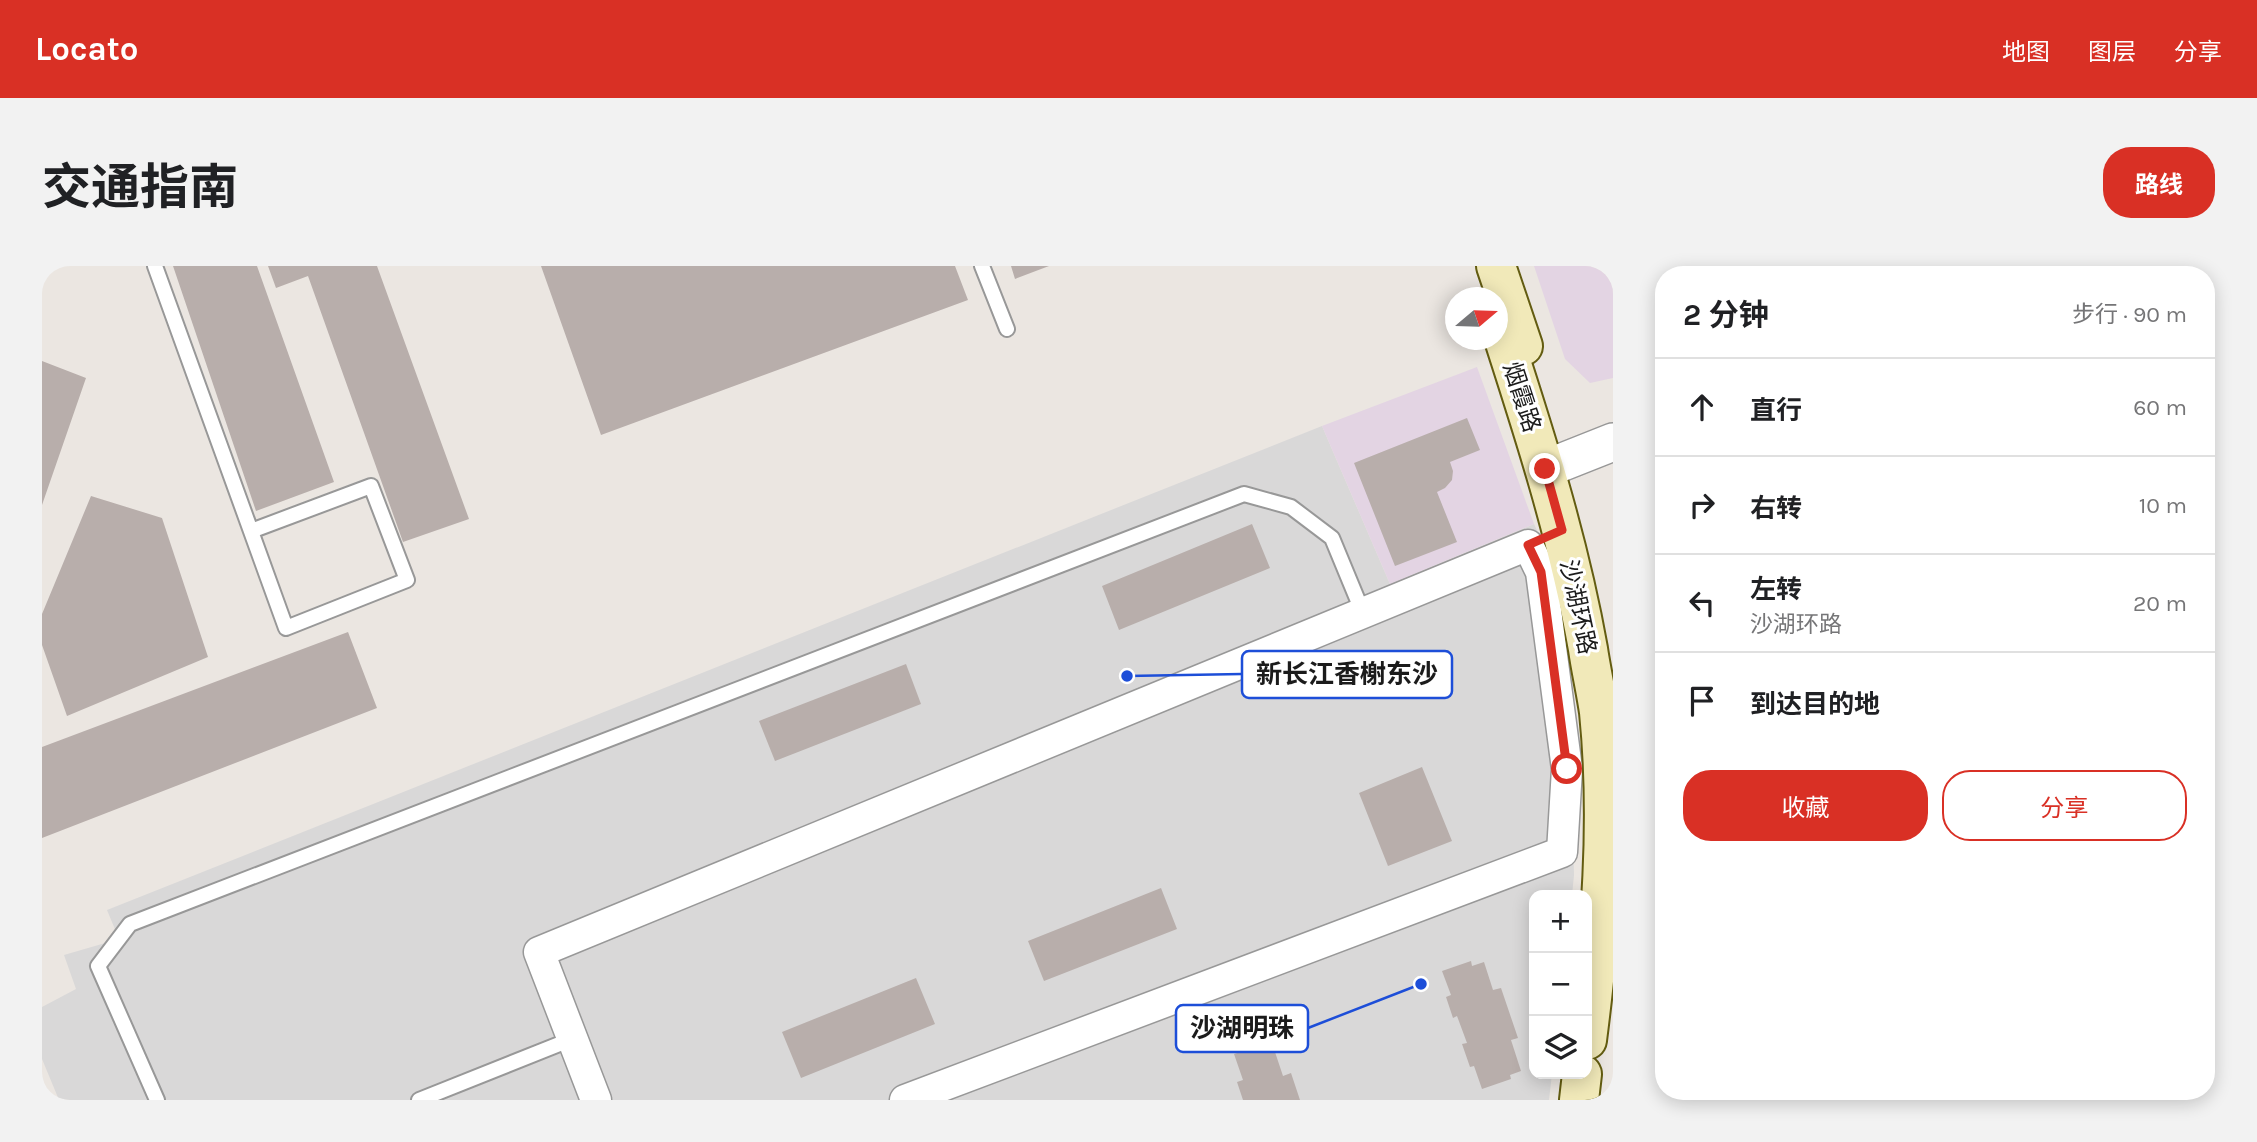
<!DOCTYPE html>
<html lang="zh">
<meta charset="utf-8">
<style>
:root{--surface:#fff;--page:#f2f2f2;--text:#202124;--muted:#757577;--line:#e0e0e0;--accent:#d93025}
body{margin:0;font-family:Karla,"Noto Sans SC",sans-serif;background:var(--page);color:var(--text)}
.controls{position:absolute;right:21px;bottom:21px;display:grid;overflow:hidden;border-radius:14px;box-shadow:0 4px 18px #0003}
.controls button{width:63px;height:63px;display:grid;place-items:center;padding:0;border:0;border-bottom:2px solid var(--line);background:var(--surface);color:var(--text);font:35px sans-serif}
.compass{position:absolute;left:1403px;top:21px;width:63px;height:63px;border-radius:50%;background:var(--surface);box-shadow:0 4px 18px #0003;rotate:71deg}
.stop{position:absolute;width:21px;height:21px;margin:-16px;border:5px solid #d93025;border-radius:50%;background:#fff}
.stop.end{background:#d93025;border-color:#fff;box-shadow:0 2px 7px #0008}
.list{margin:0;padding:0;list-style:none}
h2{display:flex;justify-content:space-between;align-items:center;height:91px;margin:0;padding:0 28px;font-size:30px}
h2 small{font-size:23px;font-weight:400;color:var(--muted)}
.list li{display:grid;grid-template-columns:46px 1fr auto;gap:21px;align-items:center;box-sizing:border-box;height:98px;padding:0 28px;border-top:2px solid var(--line)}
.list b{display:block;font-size:26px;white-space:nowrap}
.list p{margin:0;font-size:23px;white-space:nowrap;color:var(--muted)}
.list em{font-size:23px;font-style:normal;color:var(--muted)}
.actions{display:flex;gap:14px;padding:21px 28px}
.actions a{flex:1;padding:16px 0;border:2px solid var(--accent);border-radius:28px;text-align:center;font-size:24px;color:var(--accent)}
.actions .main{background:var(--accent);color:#fff}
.icon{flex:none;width:38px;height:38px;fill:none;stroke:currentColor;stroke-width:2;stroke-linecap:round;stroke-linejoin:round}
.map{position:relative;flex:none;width:1571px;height:834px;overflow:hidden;border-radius:28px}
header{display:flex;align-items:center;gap:42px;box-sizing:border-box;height:98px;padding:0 35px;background:var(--accent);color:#fff}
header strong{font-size:33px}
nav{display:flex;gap:38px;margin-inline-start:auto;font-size:24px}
.intro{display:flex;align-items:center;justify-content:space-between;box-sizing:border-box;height:168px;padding:0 42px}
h1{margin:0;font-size:49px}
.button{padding:18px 32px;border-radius:28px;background:var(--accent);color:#fff;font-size:24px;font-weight:700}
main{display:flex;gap:42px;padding:0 42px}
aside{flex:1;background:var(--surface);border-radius:28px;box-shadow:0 4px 18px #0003}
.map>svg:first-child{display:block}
.residential{fill:#d9d8d8}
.industrial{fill:#e3d4e3}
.building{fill:#b8aeab}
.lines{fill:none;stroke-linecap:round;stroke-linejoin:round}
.service-casing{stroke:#989898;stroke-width:18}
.minor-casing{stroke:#989898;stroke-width:33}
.tertiary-casing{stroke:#989898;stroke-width:40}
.secondary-casing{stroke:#635c11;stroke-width:42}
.service{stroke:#fff;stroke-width:14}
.minor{stroke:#fff;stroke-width:30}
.tertiary{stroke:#fff;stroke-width:37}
.secondary{stroke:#f1e9b9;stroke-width:38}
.route{stroke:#d93025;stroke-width:9}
.labels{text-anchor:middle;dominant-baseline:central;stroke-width:6;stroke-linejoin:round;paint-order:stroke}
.street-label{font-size:24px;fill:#1b1b1b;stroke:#fff}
.leader{fill:none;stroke:#1d4ed8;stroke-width:2.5}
.callout-dot{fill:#1d4ed8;stroke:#fff;stroke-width:2.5}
.callout{fill:#fff;stroke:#1d4ed8;stroke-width:2.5}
.callout-label{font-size:26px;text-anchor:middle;font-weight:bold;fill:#1b1b1b}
</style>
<header>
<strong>Locato</strong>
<nav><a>地图</a><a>图层</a><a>分享</a></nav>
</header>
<div class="intro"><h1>交通指南</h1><a class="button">路线</a></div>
<main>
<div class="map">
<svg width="1571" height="834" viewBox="0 0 1571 834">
<rect width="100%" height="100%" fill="#ebe6e1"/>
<path class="residential" d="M 1280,160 L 1348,318 L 1492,258 L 1499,273 L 1529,502 L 1532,609 L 1530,629 L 1492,629 L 1492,808 L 1510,808 L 1507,834 L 17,834 L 0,793 L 0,741 L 34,723 L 22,689 L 77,673 L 65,644 Z"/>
<path class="industrial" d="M 1492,0 L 1571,0 L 1571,112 L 1548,117 L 1523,93 Z
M 1435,101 L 1492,258 L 1348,318 L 1280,160 Z"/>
<path class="building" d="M 131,0 L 215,0 L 292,216 L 214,245 Z
M 226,0 L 335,0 L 427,253 L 361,276 L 266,10 L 234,22 Z
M 499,0 L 913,0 L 926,34 L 559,169 Z
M 969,0 L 1007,0 L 973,13 Z
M 0,95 L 44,112 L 0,239 Z
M 1425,152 L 1438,184 L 1408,196 L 1411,205 L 1410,214 L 1403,222 L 1395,226 L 1415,276 L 1353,300 L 1312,197 Z
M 49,230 L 120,252 L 166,391 L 25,450 L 0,379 L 0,348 Z
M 1210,258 L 1228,302 L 1077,364 L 1060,320 Z
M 306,366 L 335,442 L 0,572 L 0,481 Z
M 864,398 L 879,438 L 733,495 L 717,455 Z
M 1380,501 L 1410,575 L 1346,600 L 1317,527 Z
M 1119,622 L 1135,663 L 1002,715 L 986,675 Z
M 1429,695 L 1430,700 L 1442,696 L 1451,724 L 1459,722 L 1476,772 L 1469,774 L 1479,805 L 1468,809 L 1469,813 L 1440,823 L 1432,800 L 1428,801 L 1420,778 L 1425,777 L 1415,750 L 1411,752 L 1404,731 L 1409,729 L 1400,705 Z
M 874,712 L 893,758 L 759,812 L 740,766 Z
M 1217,780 L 1219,784 L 1231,780 L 1241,810 L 1249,807 L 1258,834 L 1201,834 L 1195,816 L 1201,814 L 1192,788 Z"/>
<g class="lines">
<g class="service-casing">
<path id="service" d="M 113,0 L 244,362 L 365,314 L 329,220 L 209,265
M 940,0 L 965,63
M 115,834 L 56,700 L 88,658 L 1202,228 L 1249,241 L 1290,272 L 1321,347
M 377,834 L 530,773"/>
</g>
<g class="minor-casing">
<path id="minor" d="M 554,834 L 497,686 L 1486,279 L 1499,306 L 1525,503 L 1520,586 L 863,834"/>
</g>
<g class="tertiary-casing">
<path id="tertiary" d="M 1503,203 L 1571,176"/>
</g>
<g class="secondary-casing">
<path id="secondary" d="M 1454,0 L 1481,80
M 1456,55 C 1491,163 1526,271 1546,383 C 1549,404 1554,425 1557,446 C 1568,556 1559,665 1545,774
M 1537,834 L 1540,808"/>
</g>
<use href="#service" class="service"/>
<use href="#minor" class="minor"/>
<use href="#tertiary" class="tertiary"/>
<use href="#secondary" class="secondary"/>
</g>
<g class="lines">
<path class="route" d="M 1503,203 L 1520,264 L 1486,279 L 1499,306 L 1525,503"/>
</g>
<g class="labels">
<g class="street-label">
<text transform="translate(1480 131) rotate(72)">烟霞路</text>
<text transform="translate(1536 341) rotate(78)">沙湖环路</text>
</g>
</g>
<path class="leader" d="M1085 410L1200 408M1379 718L1266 762"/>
<g class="callout-dot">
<circle cx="1085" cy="410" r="7"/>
<circle cx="1379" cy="718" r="7"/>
</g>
<g class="callout">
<rect x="1200" y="385" width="210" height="47" rx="7"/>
<rect x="1134" y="739" width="132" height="47" rx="7"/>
</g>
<g class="callout-label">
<text x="1305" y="417">新长江香榭东沙</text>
<text x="1200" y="771">沙湖明珠</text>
</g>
</svg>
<div class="controls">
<button>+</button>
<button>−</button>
<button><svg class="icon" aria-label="layers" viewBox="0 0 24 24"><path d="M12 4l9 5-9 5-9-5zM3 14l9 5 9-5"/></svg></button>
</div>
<svg class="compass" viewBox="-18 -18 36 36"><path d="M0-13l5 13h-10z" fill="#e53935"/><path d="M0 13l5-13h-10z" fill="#757577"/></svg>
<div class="stop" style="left:1525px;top:503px"></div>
<div class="stop end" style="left:1503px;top:203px"></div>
</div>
<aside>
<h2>2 分钟<small>步行 · 90 m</small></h2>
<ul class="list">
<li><svg class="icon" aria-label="ahead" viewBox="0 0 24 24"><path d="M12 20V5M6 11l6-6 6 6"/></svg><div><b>直行</b></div><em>60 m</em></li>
<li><svg class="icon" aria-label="right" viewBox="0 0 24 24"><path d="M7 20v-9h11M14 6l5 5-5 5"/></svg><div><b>右转</b></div><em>10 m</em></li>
<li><svg class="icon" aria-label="left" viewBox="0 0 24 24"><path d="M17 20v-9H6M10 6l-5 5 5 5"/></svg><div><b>左转</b><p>沙湖环路</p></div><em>20 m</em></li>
<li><svg class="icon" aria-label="arrive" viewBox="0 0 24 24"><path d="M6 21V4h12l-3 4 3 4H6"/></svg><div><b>到达目的地</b></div></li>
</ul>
<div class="actions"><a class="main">收藏</a><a>分享</a></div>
</aside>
</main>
